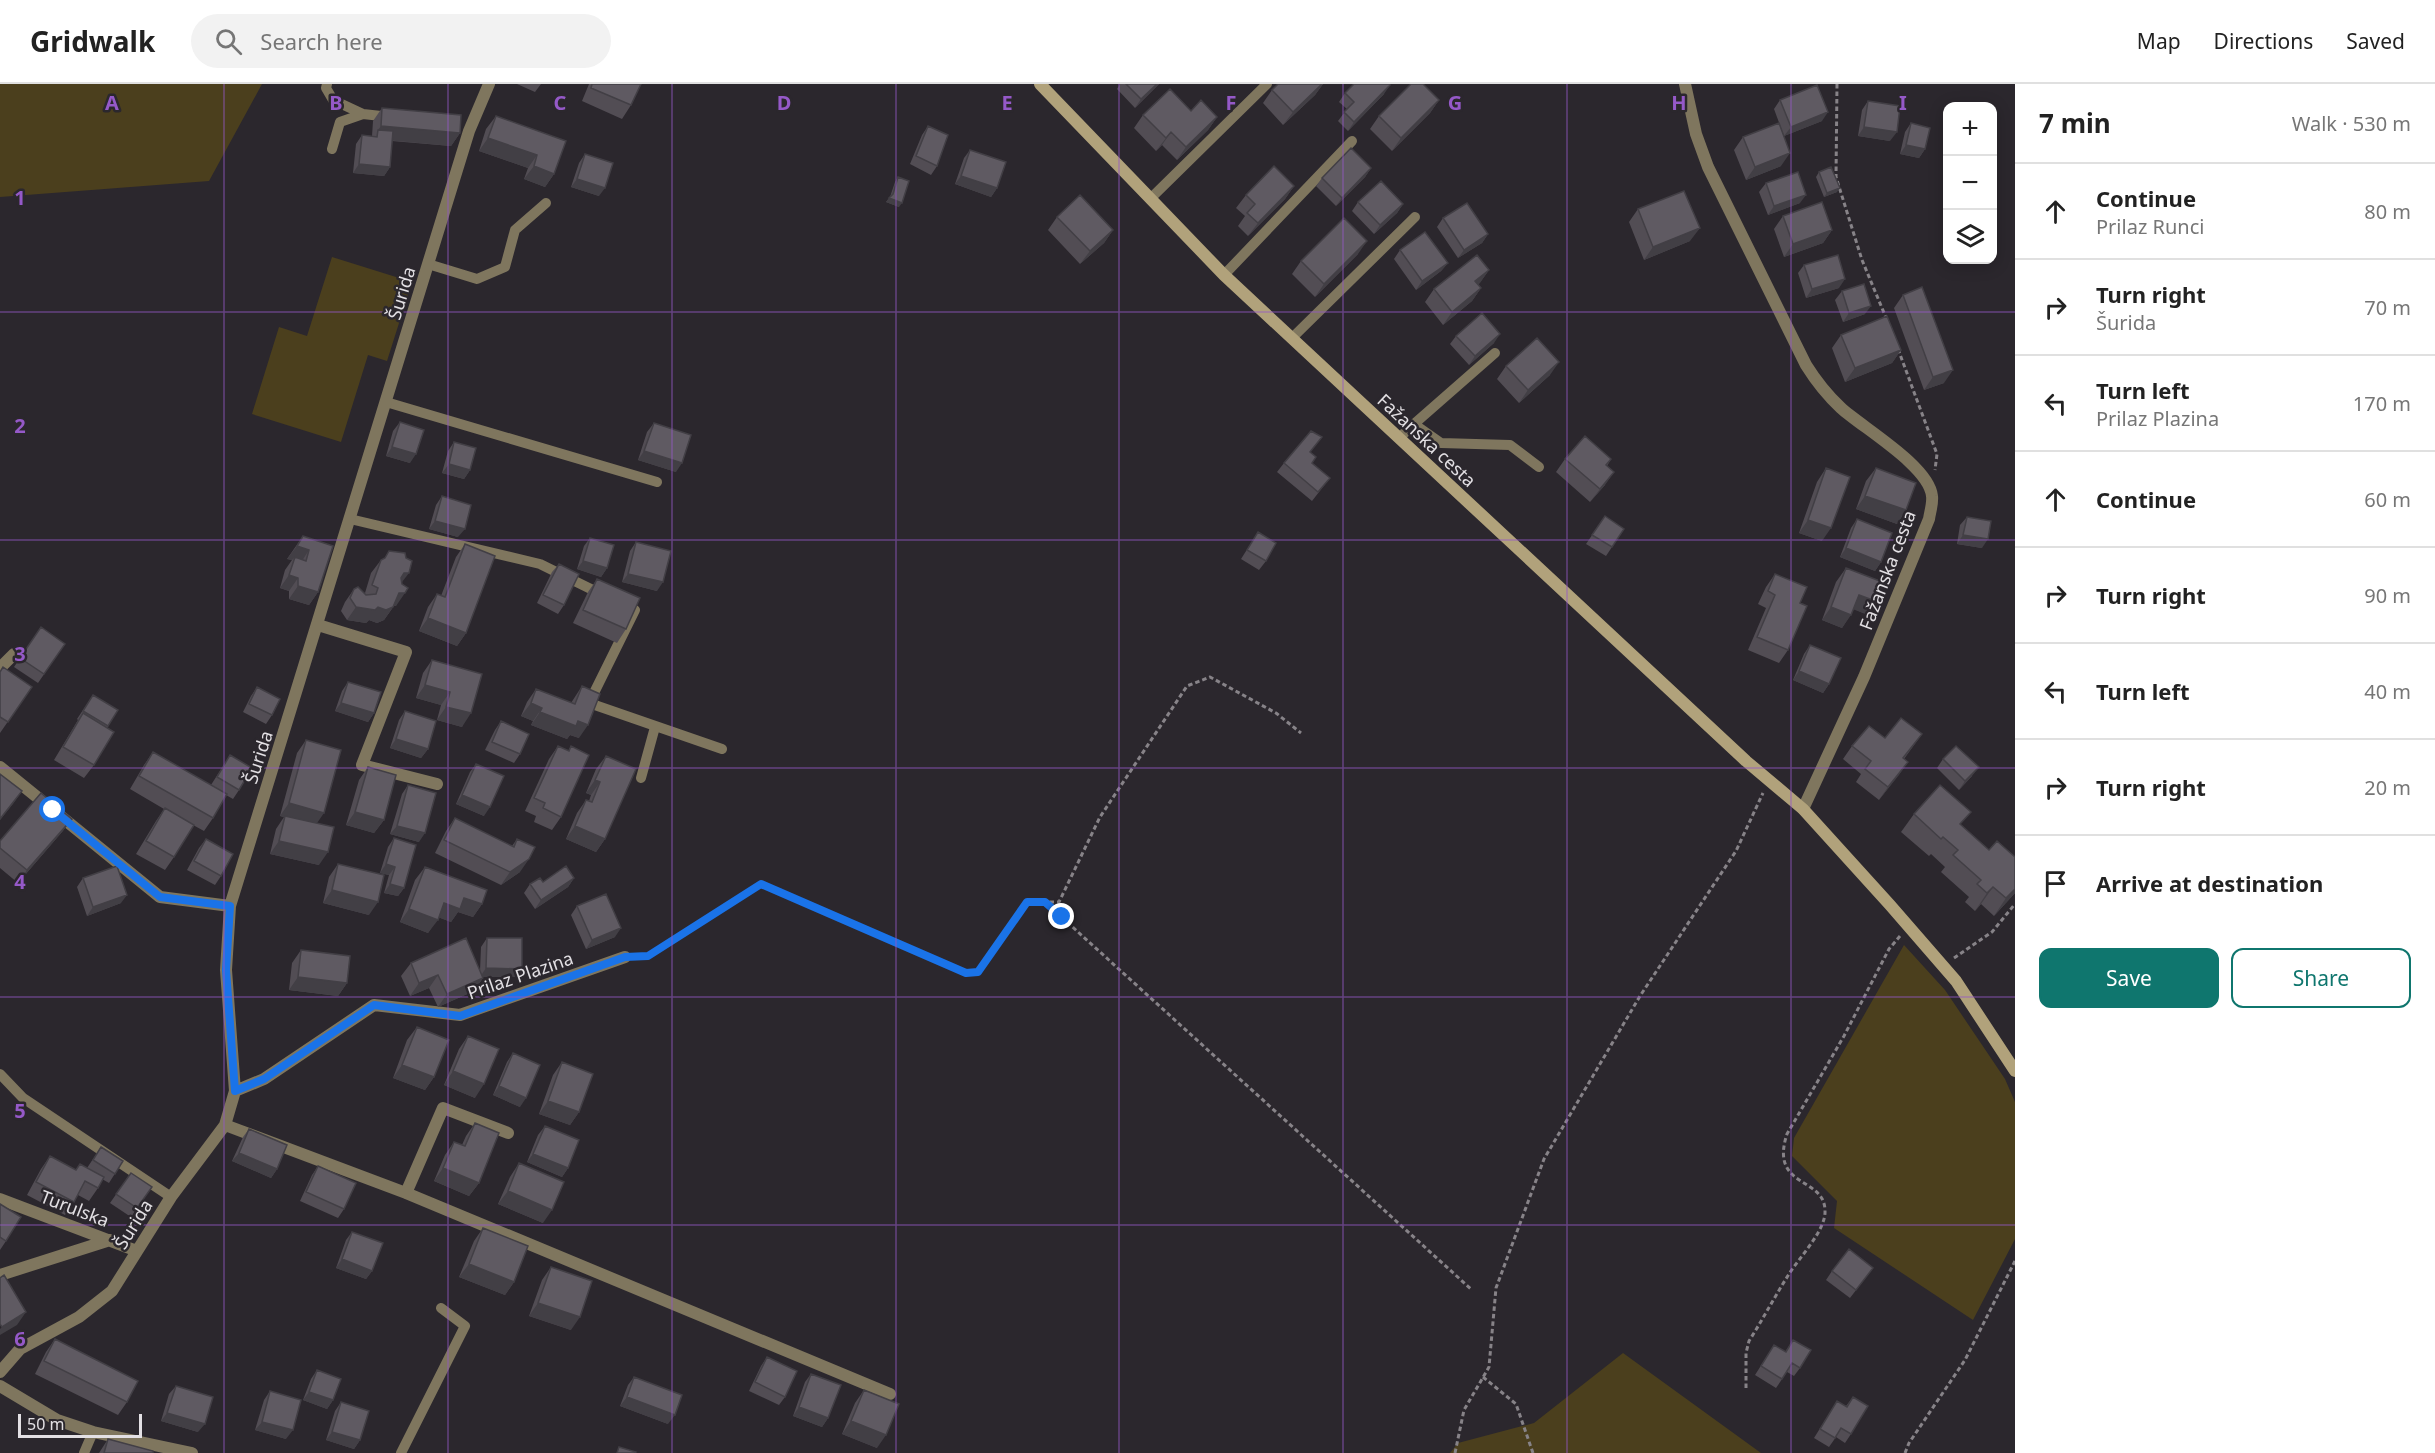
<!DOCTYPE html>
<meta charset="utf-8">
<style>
:root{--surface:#fff;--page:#f2f2f2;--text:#222;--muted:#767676;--line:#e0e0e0;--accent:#0f766e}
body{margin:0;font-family:"Noto Sans",sans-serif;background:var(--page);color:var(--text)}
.controls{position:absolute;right:18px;top:18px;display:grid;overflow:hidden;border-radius:12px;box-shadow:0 3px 15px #0003}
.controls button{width:54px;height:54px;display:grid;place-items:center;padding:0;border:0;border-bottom:2px solid var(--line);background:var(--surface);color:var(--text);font:30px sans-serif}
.scale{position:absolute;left:18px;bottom:15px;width:124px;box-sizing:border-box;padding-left:6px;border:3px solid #e3e0e4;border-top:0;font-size:16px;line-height:21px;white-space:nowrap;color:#e3e0e4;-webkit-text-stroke:4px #2b272d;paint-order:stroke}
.stop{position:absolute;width:18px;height:18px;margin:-14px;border:4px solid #1a73e8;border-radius:50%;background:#fff}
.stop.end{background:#1a73e8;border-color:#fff;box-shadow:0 2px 6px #0008}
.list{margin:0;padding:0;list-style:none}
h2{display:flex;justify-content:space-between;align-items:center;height:78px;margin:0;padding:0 24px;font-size:26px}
h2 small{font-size:20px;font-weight:400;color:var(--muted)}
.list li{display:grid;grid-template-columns:39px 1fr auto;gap:18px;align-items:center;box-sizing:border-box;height:96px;padding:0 24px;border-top:2px solid var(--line)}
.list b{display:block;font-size:22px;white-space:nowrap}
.list p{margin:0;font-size:20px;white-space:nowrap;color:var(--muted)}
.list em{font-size:20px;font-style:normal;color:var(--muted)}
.actions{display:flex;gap:12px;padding:18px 24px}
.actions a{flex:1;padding:14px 0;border:2px solid var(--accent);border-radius:12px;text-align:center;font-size:21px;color:var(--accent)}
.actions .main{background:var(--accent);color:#fff}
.icon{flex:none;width:33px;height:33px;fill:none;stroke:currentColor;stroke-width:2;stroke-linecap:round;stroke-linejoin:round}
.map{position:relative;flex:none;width:2015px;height:1369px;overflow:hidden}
header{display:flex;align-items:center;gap:36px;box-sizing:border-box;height:84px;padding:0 30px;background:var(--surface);border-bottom:2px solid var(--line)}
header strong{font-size:28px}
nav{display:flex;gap:33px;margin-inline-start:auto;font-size:21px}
.search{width:420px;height:54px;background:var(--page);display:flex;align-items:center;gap:15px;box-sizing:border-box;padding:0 21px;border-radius:33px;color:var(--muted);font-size:22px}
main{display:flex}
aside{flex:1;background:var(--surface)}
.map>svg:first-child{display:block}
.green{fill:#4b3f1d}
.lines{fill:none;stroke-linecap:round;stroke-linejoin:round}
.path{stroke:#878388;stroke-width:3;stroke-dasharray:4.5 3;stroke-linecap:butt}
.service{stroke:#7f765e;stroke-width:10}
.minor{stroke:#7f765e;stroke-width:12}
.secondary{stroke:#b1a27b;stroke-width:12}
.wall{fill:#524d54}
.shaded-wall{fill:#423f45}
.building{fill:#5f5a62;stroke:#423f45;stroke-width:1.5}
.route{stroke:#1a73e8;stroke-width:8}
.grid{fill:none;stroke:#9559c8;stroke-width:1.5;stroke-opacity:0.55}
.labels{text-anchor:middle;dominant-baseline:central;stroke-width:5;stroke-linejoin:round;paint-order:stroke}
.street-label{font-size:18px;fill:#e3e0e4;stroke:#2b272d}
.grid-label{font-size:20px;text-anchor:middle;font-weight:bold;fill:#9559c8;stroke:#2b272d;stroke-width:5;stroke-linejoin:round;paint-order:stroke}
</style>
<header>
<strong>Gridwalk</strong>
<div class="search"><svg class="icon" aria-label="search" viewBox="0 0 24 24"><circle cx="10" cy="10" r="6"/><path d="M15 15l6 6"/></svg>Search here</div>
<nav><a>Map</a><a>Directions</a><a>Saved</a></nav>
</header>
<main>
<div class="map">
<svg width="2015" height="1369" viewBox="0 0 2015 1369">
<rect width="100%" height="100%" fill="#2b272d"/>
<path class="green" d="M 0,0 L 262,0 L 209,97 L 0,113 Z
M 332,173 L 412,198 L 387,277 L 368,271 L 341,358 L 252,330 L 279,243 L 307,252 Z
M 1904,861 L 1945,906 L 2005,995 L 2015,1018 L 2015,1155 L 1973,1236 L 1834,1144 L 1837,1117 L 1792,1072 L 1794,1054 Z
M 1623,1269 L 1761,1369 L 1450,1369 L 1458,1359 L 1534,1339 Z"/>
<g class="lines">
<path class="path" d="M 1837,0 L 1836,93 L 1862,176 L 1887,236
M 1898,265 L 1937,370 L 1935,386
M 1045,818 L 1472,1206
M 638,873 L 648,872 L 761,800 L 966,889 L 978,888 L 1027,818 L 1059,818 L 1100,733 L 1187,602 L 1210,593 L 1276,629 L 1301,649
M 1954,874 L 1992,848 L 2015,820
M 1483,1293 L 1516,1320 L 1533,1369
M 1746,1304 L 1746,1269 L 1749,1257 C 1763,1235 1775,1212 1789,1190 C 1799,1174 1826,1146 1825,1127 C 1825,1092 1769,1105 1787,1050 L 1844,952 L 1889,865 L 1900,852
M 1455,1369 L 1464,1326 L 1489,1283 L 1496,1204 L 1544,1075 L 1640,912 L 1736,767 L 1763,709
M 1905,1369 L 1909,1359 L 1965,1276 L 2015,1177"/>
<path class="service" d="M 327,0 L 326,4 L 333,16 L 363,30
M 332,65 L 340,38 L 363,30 L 390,33
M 1150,115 L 1267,0
M 428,180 L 477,195 L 505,183 L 515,146 L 546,119
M 1224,191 L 1352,57
M 1292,254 L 1415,133
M 386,318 L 657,398
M 1414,340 L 1495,269
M 1399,354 L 1414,340 L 1441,359 L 1510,361 L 1539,383
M 350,435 L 540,480 L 601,510
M 624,521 L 635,526 L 589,619 L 722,665
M 641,694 L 655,643
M 0,990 L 23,1014 L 171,1113
M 84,1369 L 93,1348
M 401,1369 L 465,1242 L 441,1224"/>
<path class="minor" d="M 1685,0 L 1696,50 L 1708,83 L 1806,281 C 1816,297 1827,311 1841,324 C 1863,344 1929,382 1932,412 C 1933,419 1930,428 1929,435 L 1864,593 L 1803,725
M 318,541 L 406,568 L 362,681 L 437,700
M 0,584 L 14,570
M 0,683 L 160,813 L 230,822
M 235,1007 L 264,995 L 374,921 L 460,931 L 625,873
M 225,1041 L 406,1109 L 890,1310
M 406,1109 L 443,1024 L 508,1049
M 0,1115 L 137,1167
M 0,1191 L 110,1156
M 0,1288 L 20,1265 L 79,1233 L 112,1207 L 171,1113 L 225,1041 L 235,1007 L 226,886 L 230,822 L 469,47 L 489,0
M 0,1302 L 57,1336 L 93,1348 L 192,1369"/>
<path class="secondary" d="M 1040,0 L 1224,191 L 1746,677 L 1803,725 L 1890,821 L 1956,897 L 2015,987"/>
</g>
<path class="wall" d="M 517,0 L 541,0 L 535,8 Z
M 589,0 L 641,0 L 631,21 L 622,35 L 582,17 Z
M 1120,0 L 1159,0 L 1135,24 L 1117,5 Z
M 1278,0 L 1323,0 L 1315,11 L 1283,41 L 1263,19 L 1272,6 Z
M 1345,9 L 1384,10 L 1348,47 L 1338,37 L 1347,25 L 1339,18 Z
M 1439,16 L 1430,29 L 1392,67 L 1370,45 L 1379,32 Z
M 1780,16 L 1822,37 L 1784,52 L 1774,25 Z
M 1868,17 L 1890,57 L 1858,52 L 1862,26 Z
M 382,24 L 460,49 L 451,62 L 392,57 L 390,83 L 384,92 L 353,89 L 356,60 L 362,51 L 372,52 L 373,37 Z
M 1191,27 L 1217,33 L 1208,46 L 1177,76 L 1162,61 L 1156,67 L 1134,44 L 1143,31 Z
M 496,32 L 554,90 L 545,103 L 524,95 L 528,84 L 479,67 L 486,45 Z
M 1911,39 L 1925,65 L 1919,74 L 1900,70 L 1905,48 Z
M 928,42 L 937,82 L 931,91 L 910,80 L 922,51 Z
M 1743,53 L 1781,82 L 1746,96 L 1734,66 Z
M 970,66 L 997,104 L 991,113 L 955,100 L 964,74 Z
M 585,70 L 599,112 L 571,103 L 579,79 Z
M 1371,84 L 1365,93 L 1336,122 L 1316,102 L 1322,94 Z
M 1819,88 L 1837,108 L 1824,113 L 1816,93 Z
M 898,93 L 899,123 L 886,118 L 890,113 L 895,98 Z
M 1766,99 L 1800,119 L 1768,131 L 1759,108 Z
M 1294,102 L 1285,115 L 1248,152 L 1238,142 L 1245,132 L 1236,124 L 1246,111 Z
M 1358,118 L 1403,120 L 1397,129 L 1374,150 L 1352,127 Z
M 1638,125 L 1690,157 L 1644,176 L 1629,138 Z
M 1783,132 L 1832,146 L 1823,159 L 1784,173 L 1774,145 Z
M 1057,133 L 1113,146 L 1104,159 L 1080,180 L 1048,146 Z
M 1443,134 L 1488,150 L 1482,159 L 1458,174 L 1437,143 Z
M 1400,166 L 1448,179 L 1441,187 L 1416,206 L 1394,175 Z
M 1358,170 L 1315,213 L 1292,190 L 1301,177 Z
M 1804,181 L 1839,204 L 1806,214 L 1798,189 Z
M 1489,186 L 1478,201 L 1481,204 L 1472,217 L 1443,241 L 1425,218 L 1434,205 Z
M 1842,207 L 1865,230 L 1843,238 L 1835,216 Z
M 1903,211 L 1944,299 L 1924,306 L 1894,224 Z
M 1841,251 L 1901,266 L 1892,279 L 1845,298 L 1832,264 Z
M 1456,252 L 1494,259 L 1469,281 L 1450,260 Z
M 1506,282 L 1550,291 L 1519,319 L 1497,295 Z
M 400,338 L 410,379 L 386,372 L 393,347 Z
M 654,339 L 676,388 L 638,376 L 647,348 Z
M 1322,353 L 1310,368 L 1316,373 L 1312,379 L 1330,394 L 1312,417 L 1277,388 L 1284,379 Z
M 454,358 L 470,386 L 464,395 L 442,389 L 448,367 Z
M 1565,375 L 1611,375 L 1607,382 L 1605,401 L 1590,418 L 1556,388 Z
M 1826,384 L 1822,457 L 1799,449 L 1817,398 Z
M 1876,384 L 1906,426 L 1897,440 L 1856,425 L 1866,397 Z
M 442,412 L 458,453 L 429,445 L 436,421 Z
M 1605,432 L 1624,445 L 1606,472 L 1586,460 Z
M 1967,433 L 1982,464 L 1957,460 L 1960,441 Z
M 1857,435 L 1881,478 L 1875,487 L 1840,473 L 1851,444 Z
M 1258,448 L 1266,477 L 1259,486 L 1241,475 Z
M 303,452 L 333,462 L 318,508 L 309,521 L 289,515 L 289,507 L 280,504 L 285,486 L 292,476 L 287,475 Z
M 590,454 L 607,484 L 601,493 L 577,485 L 584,462 Z
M 636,458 L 657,507 L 622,498 L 630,467 Z
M 465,460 L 466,549 L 457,562 L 419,547 L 428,523 L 437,510 L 441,512 L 456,473 Z
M 389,467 L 402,498 L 396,522 L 394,522 L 384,536 L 377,539 L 369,536 L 366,539 L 347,536 L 341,527 L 345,518 L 354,505 L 365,509 L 371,489 L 381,476 L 384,475 Z
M 559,480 L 564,521 L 558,530 L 537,519 L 552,488 Z
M 1846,484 L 1878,518 L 1868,531 L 1854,525 L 1842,544 L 1822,536 L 1836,498 Z
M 1775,490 L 1800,519 L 1788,566 L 1779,579 L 1748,566 L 1766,524 L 1758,520 L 1766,503 Z
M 597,495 L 626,545 L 617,559 L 573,539 L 588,508 Z
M 41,543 L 65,560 L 38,599 L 14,583 Z
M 1810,561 L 1829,600 L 1823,609 L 1793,596 L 1804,570 Z
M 432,576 L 482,590 L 462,643 L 437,636 L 441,621 L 416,614 L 423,589 Z
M 0,588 L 32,603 L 0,649 Z
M 348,598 L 374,629 L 368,638 L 335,627 L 342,607 Z
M 582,602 L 579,654 L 570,651 L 567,655 L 531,641 L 533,637 L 521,632 L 527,618 L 536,605 L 571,619 Z
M 257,603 L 272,631 L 266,640 L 243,628 L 251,612 Z
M 93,611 L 118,626 L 107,644 L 94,681 L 84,694 L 54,676 L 78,636 L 77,635 Z
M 405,627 L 428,665 L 421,674 L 390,664 L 399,636 Z
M 501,637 L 520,670 L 514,679 L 485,666 L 495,646 Z
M 1922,650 L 1904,675 L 1908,678 L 1879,716 L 1856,698 L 1861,690 L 1843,675 L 1852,662 L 1885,654 Z
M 306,656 L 316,739 L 319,781 L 270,770 L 276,745 L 284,733 L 280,732 L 297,669 Z
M 558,662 L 568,667 L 571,662 L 561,733 L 552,746 L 534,738 L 536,732 L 525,727 L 549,675 Z
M 153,668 L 211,701 L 230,671 L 239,706 L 233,715 L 226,711 L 213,734 L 204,747 L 193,741 L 174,773 L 165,786 L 136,770 L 156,737 L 164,725 L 130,705 L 144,681 Z
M 606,672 L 605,755 L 596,768 L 566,755 L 577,729 L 586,716 L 589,717 L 591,711 L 586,709 L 596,685 Z
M 1943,675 L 1972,692 L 1959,706 L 1937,684 Z
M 476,680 L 484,732 L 456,720 L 470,688 Z
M 368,683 L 384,736 L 374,749 L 346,741 L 359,696 Z
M 408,701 L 419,758 L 390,750 L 402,710 Z
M 1914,730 L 1961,741 L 2015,809 L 1994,832 L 1981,820 L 1975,827 L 1965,818 L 1969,813 L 1941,788 L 1945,783 L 1931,770 L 1929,772 L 1901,748 Z
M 455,734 L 512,762 L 517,755 L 520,788 L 501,801 L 435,769 L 446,747 Z
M 72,735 L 62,748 L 18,799 L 0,784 L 0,757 Z
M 394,754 L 404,804 L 398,812 L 384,809 L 389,791 L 380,789 L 388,763 Z
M 206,755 L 221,792 L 215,801 L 187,786 L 199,764 Z
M 338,780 L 369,831 L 323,819 L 329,793 Z
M 425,783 L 482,820 L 473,833 L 458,828 L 451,838 L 438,833 L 428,849 L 400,838 L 415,796 Z
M 83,794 L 121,819 L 87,832 L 77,803 Z
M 574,794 L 568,803 L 535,825 L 524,809 L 530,800 Z
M 577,822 L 615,853 L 586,865 L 571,831 Z
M 487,854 L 516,893 L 483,893 L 483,894 L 474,907 L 438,923 L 429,904 L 410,912 L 401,892 L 411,879 L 480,887 L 481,863 Z
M 301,866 L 347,899 L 338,912 L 289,906 L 292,879 Z
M 417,943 L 434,993 L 425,1006 L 393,994 L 407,956 Z
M 468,952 L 475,1014 L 444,1001 L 459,965 Z
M 513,969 L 520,1023 L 493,1011 L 507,978 Z
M 562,978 L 579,1028 L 570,1041 L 539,1030 L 553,991 Z
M 475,1039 L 479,1099 L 469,1112 L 434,1097 L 445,1071 L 454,1058 L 462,1061 L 466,1052 Z
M 545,1042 L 568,1084 L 562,1093 L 527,1078 L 538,1051 Z
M 249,1045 L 277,1085 L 271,1094 L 232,1077 L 243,1053 Z
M 101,1063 L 123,1077 L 109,1099 L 102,1095 L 98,1104 L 89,1117 L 78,1111 L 65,1131 L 27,1111 L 41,1085 L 50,1072 L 76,1086 L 80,1080 L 87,1084 Z
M 519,1079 L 543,1139 L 498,1120 L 510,1093 Z
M 318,1082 L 344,1125 L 338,1134 L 300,1117 L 312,1091 Z
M 131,1089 L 152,1103 L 131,1133 L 110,1119 Z
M 0,1120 L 6,1157 L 0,1166 Z
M 483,1144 L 514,1198 L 505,1211 L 459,1193 L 474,1157 Z
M 352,1148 L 372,1187 L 366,1195 L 336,1184 L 346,1156 Z
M 551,1183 L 571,1246 L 529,1232 L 542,1196 Z
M 1873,1184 L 1850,1214 L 1826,1196 L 1832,1187 Z
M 55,1255 L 127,1318 L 118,1331 L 35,1290 L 46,1268 Z
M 1793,1256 L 1800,1284 L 1794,1292 L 1787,1288 L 1776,1304 L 1755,1291 L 1774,1261 L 1785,1268 Z
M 767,1273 L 785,1313 L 779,1321 L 749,1307 L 761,1282 Z
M 317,1286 L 333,1316 L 327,1325 L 303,1316 L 311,1295 Z
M 811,1290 L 828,1334 L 822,1343 L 793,1332 L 805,1298 Z
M 634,1293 L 668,1340 L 620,1322 L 628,1301 Z
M 176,1302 L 198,1348 L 161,1337 L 169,1310 Z
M 864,1306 L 877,1364 L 842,1350 L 855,1319 Z
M 270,1307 L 286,1355 L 255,1346 L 264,1316 Z
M 1853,1313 L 1851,1350 L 1845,1359 L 1836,1353 L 1829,1363 L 1814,1354 L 1837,1317 L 1846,1322 Z
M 341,1318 L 360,1356 L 354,1365 L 326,1356 L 335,1327 Z
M 108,1355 L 153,1369 L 99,1369 Z"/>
<path class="shaded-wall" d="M 1157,0 L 1159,0 L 1135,24 L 1141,15 Z
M 1322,0 L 1323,0 L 1315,11 L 1283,41 L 1293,28 Z
M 1390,1 L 1384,10 L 1348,47 L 1354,38 Z
M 1439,16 L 1430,29 L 1392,67 L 1401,54 Z
M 1828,28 L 1822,37 L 1784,52 L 1791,43 Z
M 1217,33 L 1208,46 L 1177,76 L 1186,63 Z
M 381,42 L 460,49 L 451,62 L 375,55 L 377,53 L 378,46 Z
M 1864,43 L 1897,48 L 1890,57 L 1858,52 Z
M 1171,48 L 1162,61 L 1156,67 L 1166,54 Z
M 488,54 L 537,71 L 528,84 L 479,67 Z
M 1906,61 L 1925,65 L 1919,74 L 1900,70 Z
M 1790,69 L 1781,82 L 1746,96 L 1755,83 Z
M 359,80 L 390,83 L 384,92 L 353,89 Z
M 534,82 L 554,90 L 545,103 L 524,95 Z
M 1371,84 L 1365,93 L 1336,122 L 1342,114 Z
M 961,92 L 997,104 L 991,113 L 955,100 Z
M 577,95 L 605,104 L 599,112 L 571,103 Z
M 1294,102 L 1285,115 L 1248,152 L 1258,139 Z
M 1840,104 L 1837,108 L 1824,113 L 1827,109 Z
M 1806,111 L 1800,119 L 1768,131 L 1774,122 Z
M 889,114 L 902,119 L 899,123 L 886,118 Z
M 1403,120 L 1397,129 L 1374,150 L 1380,141 Z
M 1700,144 L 1690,157 L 1644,176 L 1653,163 Z
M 1113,146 L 1104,159 L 1080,180 L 1090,167 Z
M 1832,146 L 1823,159 L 1784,173 L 1793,160 Z
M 1488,150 L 1482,159 L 1458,174 L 1464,166 Z
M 1367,157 L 1358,170 L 1315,213 L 1324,200 Z
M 1448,179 L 1441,187 L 1416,206 L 1422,197 Z
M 1489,186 L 1480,199 L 1466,210 L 1475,197 Z
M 1845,195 L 1839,204 L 1806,214 L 1812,205 Z
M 1481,204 L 1472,217 L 1443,241 L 1452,228 Z
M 1871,222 L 1865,230 L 1843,238 L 1849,229 Z
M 1500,250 L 1494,259 L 1469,281 L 1475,272 Z
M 1901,266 L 1892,279 L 1845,298 L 1855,284 Z
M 1559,278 L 1550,291 L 1519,319 L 1528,306 Z
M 1953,286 L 1944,299 L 1924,306 L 1933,293 Z
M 392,363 L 416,370 L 410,379 L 386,372 Z
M 644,367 L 682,379 L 676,388 L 638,376 Z
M 449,380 L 470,386 L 464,395 L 442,389 Z
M 1614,388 L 1605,401 L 1590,418 L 1600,405 Z
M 1865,412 L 1906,426 L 1897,440 L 1856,425 Z
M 1808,436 L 1831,444 L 1822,457 L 1799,449 Z
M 435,437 L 465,445 L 458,453 L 429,445 Z
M 1963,451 L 1988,455 L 1982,464 L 1957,460 Z
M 297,462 L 309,466 L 300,480 L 295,473 L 292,476 L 287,475 Z
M 1846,464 L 1881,478 L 1875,487 L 1840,473 Z
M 583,477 L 607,484 L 601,493 L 577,485 Z
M 404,489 L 409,489 L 399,502 L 394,502 Z
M 628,490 L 663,498 L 657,507 L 622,498 Z
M 289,491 L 298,494 L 289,507 L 280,504 Z
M 298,502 L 318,508 L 309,521 L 289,515 Z
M 399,509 L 405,509 L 396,522 L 390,522 Z
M 1859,511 L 1878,518 L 1868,531 L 1850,524 Z
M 356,523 L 393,523 L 384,536 L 377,539 L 369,536 L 366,539 L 347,536 Z
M 1831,523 L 1851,531 L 1842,544 L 1822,536 Z
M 428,534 L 466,549 L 457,562 L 419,547 Z
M 1799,587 L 1829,600 L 1823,609 L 1793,596 Z
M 425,601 L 450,608 L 441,621 L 416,614 Z
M 341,619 L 374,629 L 368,638 L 335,627 Z
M 531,619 L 542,624 L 533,637 L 521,632 Z
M 446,623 L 471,629 L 462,643 L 437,636 Z
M 540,628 L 578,637 L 588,641 L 579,654 L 570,651 L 567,655 L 531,641 Z
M 396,655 L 428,665 L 421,674 L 390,664 Z
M 1908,678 L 1899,691 L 1879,716 L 1888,703 Z
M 1979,683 L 1972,692 L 1959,706 L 1965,697 Z
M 595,696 L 600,698 L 591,711 L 586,709 Z
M 22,707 L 13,720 L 0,736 L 0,735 Z
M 462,711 L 490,723 L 484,732 L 456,720 Z
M 289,719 L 324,729 L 315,742 L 280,732 Z
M 355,728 L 384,736 L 374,749 L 346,741 Z
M 72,735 L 62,748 L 18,799 L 27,786 Z
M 397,742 L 425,749 L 419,758 L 390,750 Z
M 575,742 L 605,755 L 596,768 L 566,755 Z
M 279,757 L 328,768 L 319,781 L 270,770 Z
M 529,775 L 520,788 L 501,801 L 510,788 Z
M 386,780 L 395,783 L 389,791 L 380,789 Z
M 574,794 L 568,803 L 535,825 L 541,816 Z
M 390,800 L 404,804 L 398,812 L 384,809 Z
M 1993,803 L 1981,820 L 1975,827 L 1987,809 Z
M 2015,805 L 2015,809 L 1994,832 L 2006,814 Z
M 332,806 L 378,818 L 369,831 L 323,819 Z
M 127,811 L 121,819 L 87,832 L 93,823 Z
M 464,814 L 482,820 L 473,833 L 458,828 L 451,838 L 435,832 L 444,819 Z
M 409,825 L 438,836 L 428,849 L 400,838 Z
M 621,844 L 615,853 L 586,865 L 592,856 Z
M 486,884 L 522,885 L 516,893 L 480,893 Z
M 438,891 L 429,904 L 410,912 L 419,899 Z
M 298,893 L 347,899 L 338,912 L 289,906 Z
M 483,894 L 474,907 L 438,923 L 447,910 Z
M 402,981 L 434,993 L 425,1006 L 393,994 Z
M 453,987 L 484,1000 L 475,1014 L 444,1001 Z
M 499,1002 L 526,1014 L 520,1023 L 493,1011 Z
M 548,1017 L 579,1028 L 570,1041 L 539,1030 Z
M 239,1069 L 277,1085 L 271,1094 L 232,1077 Z
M 533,1070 L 568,1084 L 562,1093 L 527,1078 Z
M 443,1084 L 479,1099 L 469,1112 L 434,1097 Z
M 508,1107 L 552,1126 L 543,1139 L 498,1120 Z
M 342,1175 L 372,1187 L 366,1195 L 336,1184 Z
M 469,1180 L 514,1198 L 505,1211 L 459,1193 Z
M 538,1219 L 580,1233 L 571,1246 L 529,1232 Z
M 26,1228 L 17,1241 L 0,1251 L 0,1245 L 2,1243 Z
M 309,1308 L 333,1316 L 327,1325 L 303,1316 Z
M 627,1313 L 675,1331 L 668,1340 L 620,1322 Z
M 799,1323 L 828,1334 L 822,1343 L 793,1332 Z
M 167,1329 L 205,1340 L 198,1348 L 161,1337 Z
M 851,1337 L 886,1351 L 877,1364 L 842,1350 Z
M 262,1338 L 293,1346 L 286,1355 L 255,1346 Z
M 332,1348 L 360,1356 L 354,1365 L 326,1356 Z"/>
<path class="building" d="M 592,0 L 641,0 L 631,21 L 591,4 Z
M 1126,0 L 1157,0 L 1141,15 Z
M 1278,0 L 1322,0 L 1293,28 L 1272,6 Z
M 1354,0 L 1389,0 L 1390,1 L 1354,38 L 1344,28 L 1354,18 L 1345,9 Z
M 1411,0 L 1423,0 L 1439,16 L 1401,54 L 1379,32 Z
M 1817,1 L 1828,28 L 1791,43 L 1780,16 Z
M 1170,5 L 1191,27 L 1201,16 L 1217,33 L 1186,63 L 1171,48 L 1166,54 L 1143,31 Z
M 1868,17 L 1900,22 L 1897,48 L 1864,43 Z
M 382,24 L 461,31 L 460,49 L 381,42 Z
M 496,32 L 566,57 L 554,90 L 534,82 L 537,71 L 488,54 Z
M 1779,39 L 1790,69 L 1755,83 L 1743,53 Z
M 1911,39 L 1930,44 L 1925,65 L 1906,61 Z
M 928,42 L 948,51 L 937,82 L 916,72 Z
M 378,46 L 393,47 L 390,83 L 359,80 L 362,51 L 377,53 Z
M 1351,64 L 1371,84 L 1342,114 L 1322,94 Z
M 970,66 L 1006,78 L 997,104 L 961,92 Z
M 585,70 L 613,79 L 605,104 L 577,95 Z
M 1274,82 L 1294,102 L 1258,139 L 1247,129 L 1255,120 L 1246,111 Z
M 1831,83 L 1840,104 L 1827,109 L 1819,88 Z
M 1798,88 L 1806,111 L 1774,122 L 1766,99 Z
M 898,93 L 909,97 L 902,119 L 889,114 L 893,110 Z
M 1381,97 L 1403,120 L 1380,141 L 1358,118 Z
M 1684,107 L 1700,144 L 1653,163 L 1638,125 Z
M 1080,111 L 1113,146 L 1090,167 L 1057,133 Z
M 1822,118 L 1832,146 L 1793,160 L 1783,132 Z
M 1467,119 L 1488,150 L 1464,166 L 1443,134 Z
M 1344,134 L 1367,157 L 1324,200 L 1301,177 Z
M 1425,148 L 1448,179 L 1422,197 L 1400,166 Z
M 1477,171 L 1489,186 L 1475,197 L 1481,204 L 1452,228 L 1434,205 Z
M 1838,171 L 1845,195 L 1812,205 L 1804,181 Z
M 1864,200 L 1871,222 L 1849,229 L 1842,207 Z
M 1922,203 L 1953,286 L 1933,293 L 1903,211 Z
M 1482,229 L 1500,250 L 1475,272 L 1456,252 Z
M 1887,232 L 1901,266 L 1855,284 L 1841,251 Z
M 1537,254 L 1559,278 L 1528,306 L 1506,282 Z
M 400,338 L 424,346 L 416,370 L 392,363 Z
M 654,339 L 691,351 L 682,379 L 644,367 Z
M 1311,347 L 1322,353 L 1310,368 L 1316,373 L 1312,379 L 1330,394 L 1318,408 L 1284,379 Z
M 1585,352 L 1611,375 L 1606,381 L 1614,388 L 1600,405 L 1565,375 Z
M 454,358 L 476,364 L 470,386 L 449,380 Z
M 1826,384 L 1850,393 L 1831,444 L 1808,436 Z
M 1876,384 L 1916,399 L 1906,426 L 1865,412 Z
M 442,412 L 471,421 L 465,445 L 435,437 Z
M 1605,432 L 1624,445 L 1612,463 L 1592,451 Z
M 1967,433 L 1991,437 L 1988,455 L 1963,451 Z
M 1857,435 L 1892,449 L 1881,478 L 1846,464 Z
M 1258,448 L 1276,459 L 1266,477 L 1247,466 Z
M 303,452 L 333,462 L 318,508 L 298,502 L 298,494 L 289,491 L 295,473 L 306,477 L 309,466 L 297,462 Z
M 590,454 L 614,461 L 607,484 L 583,477 Z
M 636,458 L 671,467 L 663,498 L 628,490 Z
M 465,460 L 495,472 L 466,549 L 428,534 L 437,510 L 445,513 Z
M 389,467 L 405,469 L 406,474 L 412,477 L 409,489 L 404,489 L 401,494 L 402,500 L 408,504 L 405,509 L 399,509 L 393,523 L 386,526 L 378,523 L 375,526 L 356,523 L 350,514 L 354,505 L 358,503 L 366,511 L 376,510 L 378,504 L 372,501 L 381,476 L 385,474 Z
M 559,480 L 579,490 L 564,521 L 543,511 Z
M 1846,484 L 1885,499 L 1878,518 L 1859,511 L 1851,531 L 1831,523 Z
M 1775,490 L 1807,503 L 1800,519 L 1807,522 L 1788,566 L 1757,553 L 1775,511 L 1768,507 Z
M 597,495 L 640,514 L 626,545 L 583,526 Z
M 41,543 L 65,560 L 44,590 L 20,574 Z
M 1810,561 L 1841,574 L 1829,600 L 1799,587 Z
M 432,576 L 482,590 L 471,629 L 446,623 L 450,608 L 425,601 Z
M 3,583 L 32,603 L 8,638 L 0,633 L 0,588 Z
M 348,598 L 381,608 L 374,629 L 341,619 Z
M 582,602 L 600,610 L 588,641 L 578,637 L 576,642 L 540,628 L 542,624 L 531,619 L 536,605 L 575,620 Z
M 257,603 L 280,615 L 272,631 L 249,620 Z
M 93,611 L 118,626 L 108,642 L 83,627 Z
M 405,627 L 436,637 L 428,665 L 396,655 Z
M 83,629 L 114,648 L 94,681 L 63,663 Z
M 1901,634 L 1922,650 L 1903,674 L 1908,678 L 1888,703 L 1865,685 L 1871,677 L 1852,662 L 1869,642 L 1885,654 Z
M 501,637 L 529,650 L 520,670 L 492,658 Z
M 306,656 L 341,666 L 324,729 L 289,719 Z
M 558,662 L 569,667 L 571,662 L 589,671 L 561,733 L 543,724 L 545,719 L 534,714 Z
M 1956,662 L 1979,683 L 1965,697 L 1943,675 Z
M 153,668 L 227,710 L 213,734 L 139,692 Z
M 230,671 L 252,684 L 239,706 L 217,693 Z
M 606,672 L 636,685 L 605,755 L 575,742 L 586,716 L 592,718 L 600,698 L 595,696 Z
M 476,680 L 504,692 L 490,723 L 462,711 Z
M 368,683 L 396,691 L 384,736 L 355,728 Z
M 0,690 L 22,707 L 0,735 Z
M 408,701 L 436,709 L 425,749 L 397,742 Z
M 1940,701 L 1971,728 L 1960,740 L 1989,766 L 1997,757 L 2015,773 L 2015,805 L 2006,814 L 1993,803 L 1987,809 L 1977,800 L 1981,796 L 1953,771 L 1958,766 L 1943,753 L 1941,755 L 1914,730 Z
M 41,709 L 72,735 L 27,786 L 0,764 L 0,757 Z
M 165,724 L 194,741 L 174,773 L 146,757 Z
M 285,732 L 334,743 L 328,768 L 279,757 Z
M 455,734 L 514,763 L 517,755 L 535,763 L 529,775 L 510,788 L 444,756 Z
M 394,754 L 416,761 L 404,804 L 390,800 L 395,783 L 386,780 Z
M 206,755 L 233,770 L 221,792 L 194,777 Z
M 338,780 L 384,791 L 378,818 L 332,806 Z
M 117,782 L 127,811 L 93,823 L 83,794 Z
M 566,782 L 574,794 L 541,816 L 530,800 L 540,794 L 543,798 Z
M 425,783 L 487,806 L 482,820 L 464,814 L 460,825 L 444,819 L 438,836 L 409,825 Z
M 606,810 L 621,844 L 592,856 L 577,822 Z
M 466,854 L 483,894 L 447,910 L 438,891 L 419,899 L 411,879 Z
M 487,854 L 522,854 L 522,885 L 486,884 Z
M 301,866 L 350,872 L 347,899 L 298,893 Z
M 417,943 L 449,956 L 434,993 L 402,981 Z
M 468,952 L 499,965 L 484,1000 L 453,987 Z
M 513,969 L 540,981 L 526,1014 L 499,1002 Z
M 562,978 L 593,990 L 579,1028 L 548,1017 Z
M 475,1039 L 499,1049 L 479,1099 L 443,1084 L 454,1058 L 465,1062 Z
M 545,1042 L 579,1056 L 568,1084 L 533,1070 Z
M 249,1045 L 287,1061 L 277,1085 L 239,1069 Z
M 101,1063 L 123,1077 L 115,1090 L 93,1076 Z
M 50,1072 L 76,1086 L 80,1080 L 104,1093 L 98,1104 L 85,1097 L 74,1118 L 36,1098 Z
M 519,1079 L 564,1098 L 552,1126 L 508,1107 Z
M 318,1082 L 356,1099 L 344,1125 L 306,1108 Z
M 131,1089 L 152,1103 L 137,1124 L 116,1110 Z
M 0,1120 L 21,1133 L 6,1157 L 0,1153 Z
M 483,1144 L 528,1162 L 514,1198 L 469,1180 Z
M 352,1148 L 383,1159 L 372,1187 L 342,1175 Z
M 1849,1165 L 1873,1184 L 1856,1206 L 1832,1187 Z
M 551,1183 L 592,1197 L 580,1233 L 538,1219 Z
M 4,1191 L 26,1228 L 2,1243 L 0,1240 L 0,1194 Z
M 55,1255 L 138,1297 L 127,1318 L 44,1277 Z
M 1793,1256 L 1811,1266 L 1800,1284 L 1792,1279 L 1782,1295 L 1761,1282 L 1774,1261 L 1786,1268 Z
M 767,1273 L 797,1287 L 785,1313 L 755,1298 Z
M 317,1286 L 341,1295 L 333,1316 L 309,1308 Z
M 811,1290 L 841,1301 L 828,1334 L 799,1323 Z
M 634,1293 L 682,1311 L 675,1331 L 627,1313 Z
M 176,1302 L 213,1313 L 205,1340 L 167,1329 Z
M 864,1306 L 899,1320 L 886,1351 L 851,1337 Z
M 270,1307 L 301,1316 L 293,1346 L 262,1338 Z
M 1853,1313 L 1868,1322 L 1851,1350 L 1841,1344 L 1835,1354 L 1820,1345 L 1837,1317 L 1847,1323 Z
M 341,1318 L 369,1327 L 360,1356 L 332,1348 Z
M 108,1355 L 153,1367 L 153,1369 L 104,1369 Z
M 619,1363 L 636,1368 L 635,1369 L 617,1369 Z"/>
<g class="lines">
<path class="route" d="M 53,726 L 160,813 L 230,822 L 226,886 L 235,1007 L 264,995 L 374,921 L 460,932 L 625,873 L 648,872 L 761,800 L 966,889 L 978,888 L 1027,818 L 1045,818 L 1062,833"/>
</g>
<path class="grid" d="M 224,0 L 224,1369M 448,0 L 448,1369M 672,0 L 672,1369M 896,0 L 896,1369M 1119,0 L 1119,1369M 1343,0 L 1343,1369M 1567,0 L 1567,1369M 1791,0 L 1791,1369M 0,228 L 2015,228M 0,456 L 2015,456M 0,684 L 2015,684M 0,913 L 2015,913M 0,1141 L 2015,1141"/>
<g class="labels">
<g class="street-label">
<text transform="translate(401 209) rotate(-73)">Šurida</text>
<text transform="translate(1427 356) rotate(43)">Fažanska cesta</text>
<text transform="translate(1887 486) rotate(-69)">Fažanska cesta</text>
<text transform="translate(258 673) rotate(-72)">Šurida</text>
<text transform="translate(520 891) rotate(-19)">Prilaz Plazina</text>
<text transform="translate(75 1124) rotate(21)">Turulska</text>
<text transform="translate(133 1140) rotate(-58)">Šurida</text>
</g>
</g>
<g class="grid-label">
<text x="112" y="26">A</text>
<text x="336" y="26">B</text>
<text x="560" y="26">C</text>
<text x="784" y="26">D</text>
<text x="1007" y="26">E</text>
<text x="1231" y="26">F</text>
<text x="1455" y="26">G</text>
<text x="1679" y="26">H</text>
<text x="1903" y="26">I</text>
<text x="20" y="121">1</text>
<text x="20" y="349">2</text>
<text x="20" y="577">3</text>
<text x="20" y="805">4</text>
<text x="20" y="1034">5</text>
<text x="20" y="1262">6</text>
</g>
</svg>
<div class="controls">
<button>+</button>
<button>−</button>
<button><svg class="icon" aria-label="layers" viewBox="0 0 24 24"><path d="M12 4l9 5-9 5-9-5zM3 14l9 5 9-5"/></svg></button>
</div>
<div class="scale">50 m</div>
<div class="stop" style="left:53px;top:726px"></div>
<div class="stop end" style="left:1062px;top:833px"></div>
</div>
<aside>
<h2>7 min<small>Walk · 530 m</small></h2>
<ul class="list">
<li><svg class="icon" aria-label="ahead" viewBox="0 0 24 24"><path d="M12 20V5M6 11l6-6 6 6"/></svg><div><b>Continue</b><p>Prilaz Runci</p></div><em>80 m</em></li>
<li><svg class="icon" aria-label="right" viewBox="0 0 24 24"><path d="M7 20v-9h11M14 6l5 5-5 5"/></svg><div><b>Turn right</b><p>Šurida</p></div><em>70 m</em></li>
<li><svg class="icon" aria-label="left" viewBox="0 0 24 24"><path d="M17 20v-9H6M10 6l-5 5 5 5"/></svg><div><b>Turn left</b><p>Prilaz Plazina</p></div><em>170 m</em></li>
<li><svg class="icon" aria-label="ahead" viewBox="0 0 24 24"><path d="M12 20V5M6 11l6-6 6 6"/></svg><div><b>Continue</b></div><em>60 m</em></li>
<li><svg class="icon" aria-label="right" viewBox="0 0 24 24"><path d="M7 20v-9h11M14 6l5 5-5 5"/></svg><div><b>Turn right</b></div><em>90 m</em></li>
<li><svg class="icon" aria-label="left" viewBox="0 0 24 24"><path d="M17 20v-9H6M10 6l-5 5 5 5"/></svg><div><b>Turn left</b></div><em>40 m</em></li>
<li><svg class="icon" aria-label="right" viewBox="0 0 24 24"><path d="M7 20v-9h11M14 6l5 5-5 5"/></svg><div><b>Turn right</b></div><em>20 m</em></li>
<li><svg class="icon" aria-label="arrive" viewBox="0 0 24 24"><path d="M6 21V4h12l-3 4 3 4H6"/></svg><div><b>Arrive at destination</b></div></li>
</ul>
<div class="actions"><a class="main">Save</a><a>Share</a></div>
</aside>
</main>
